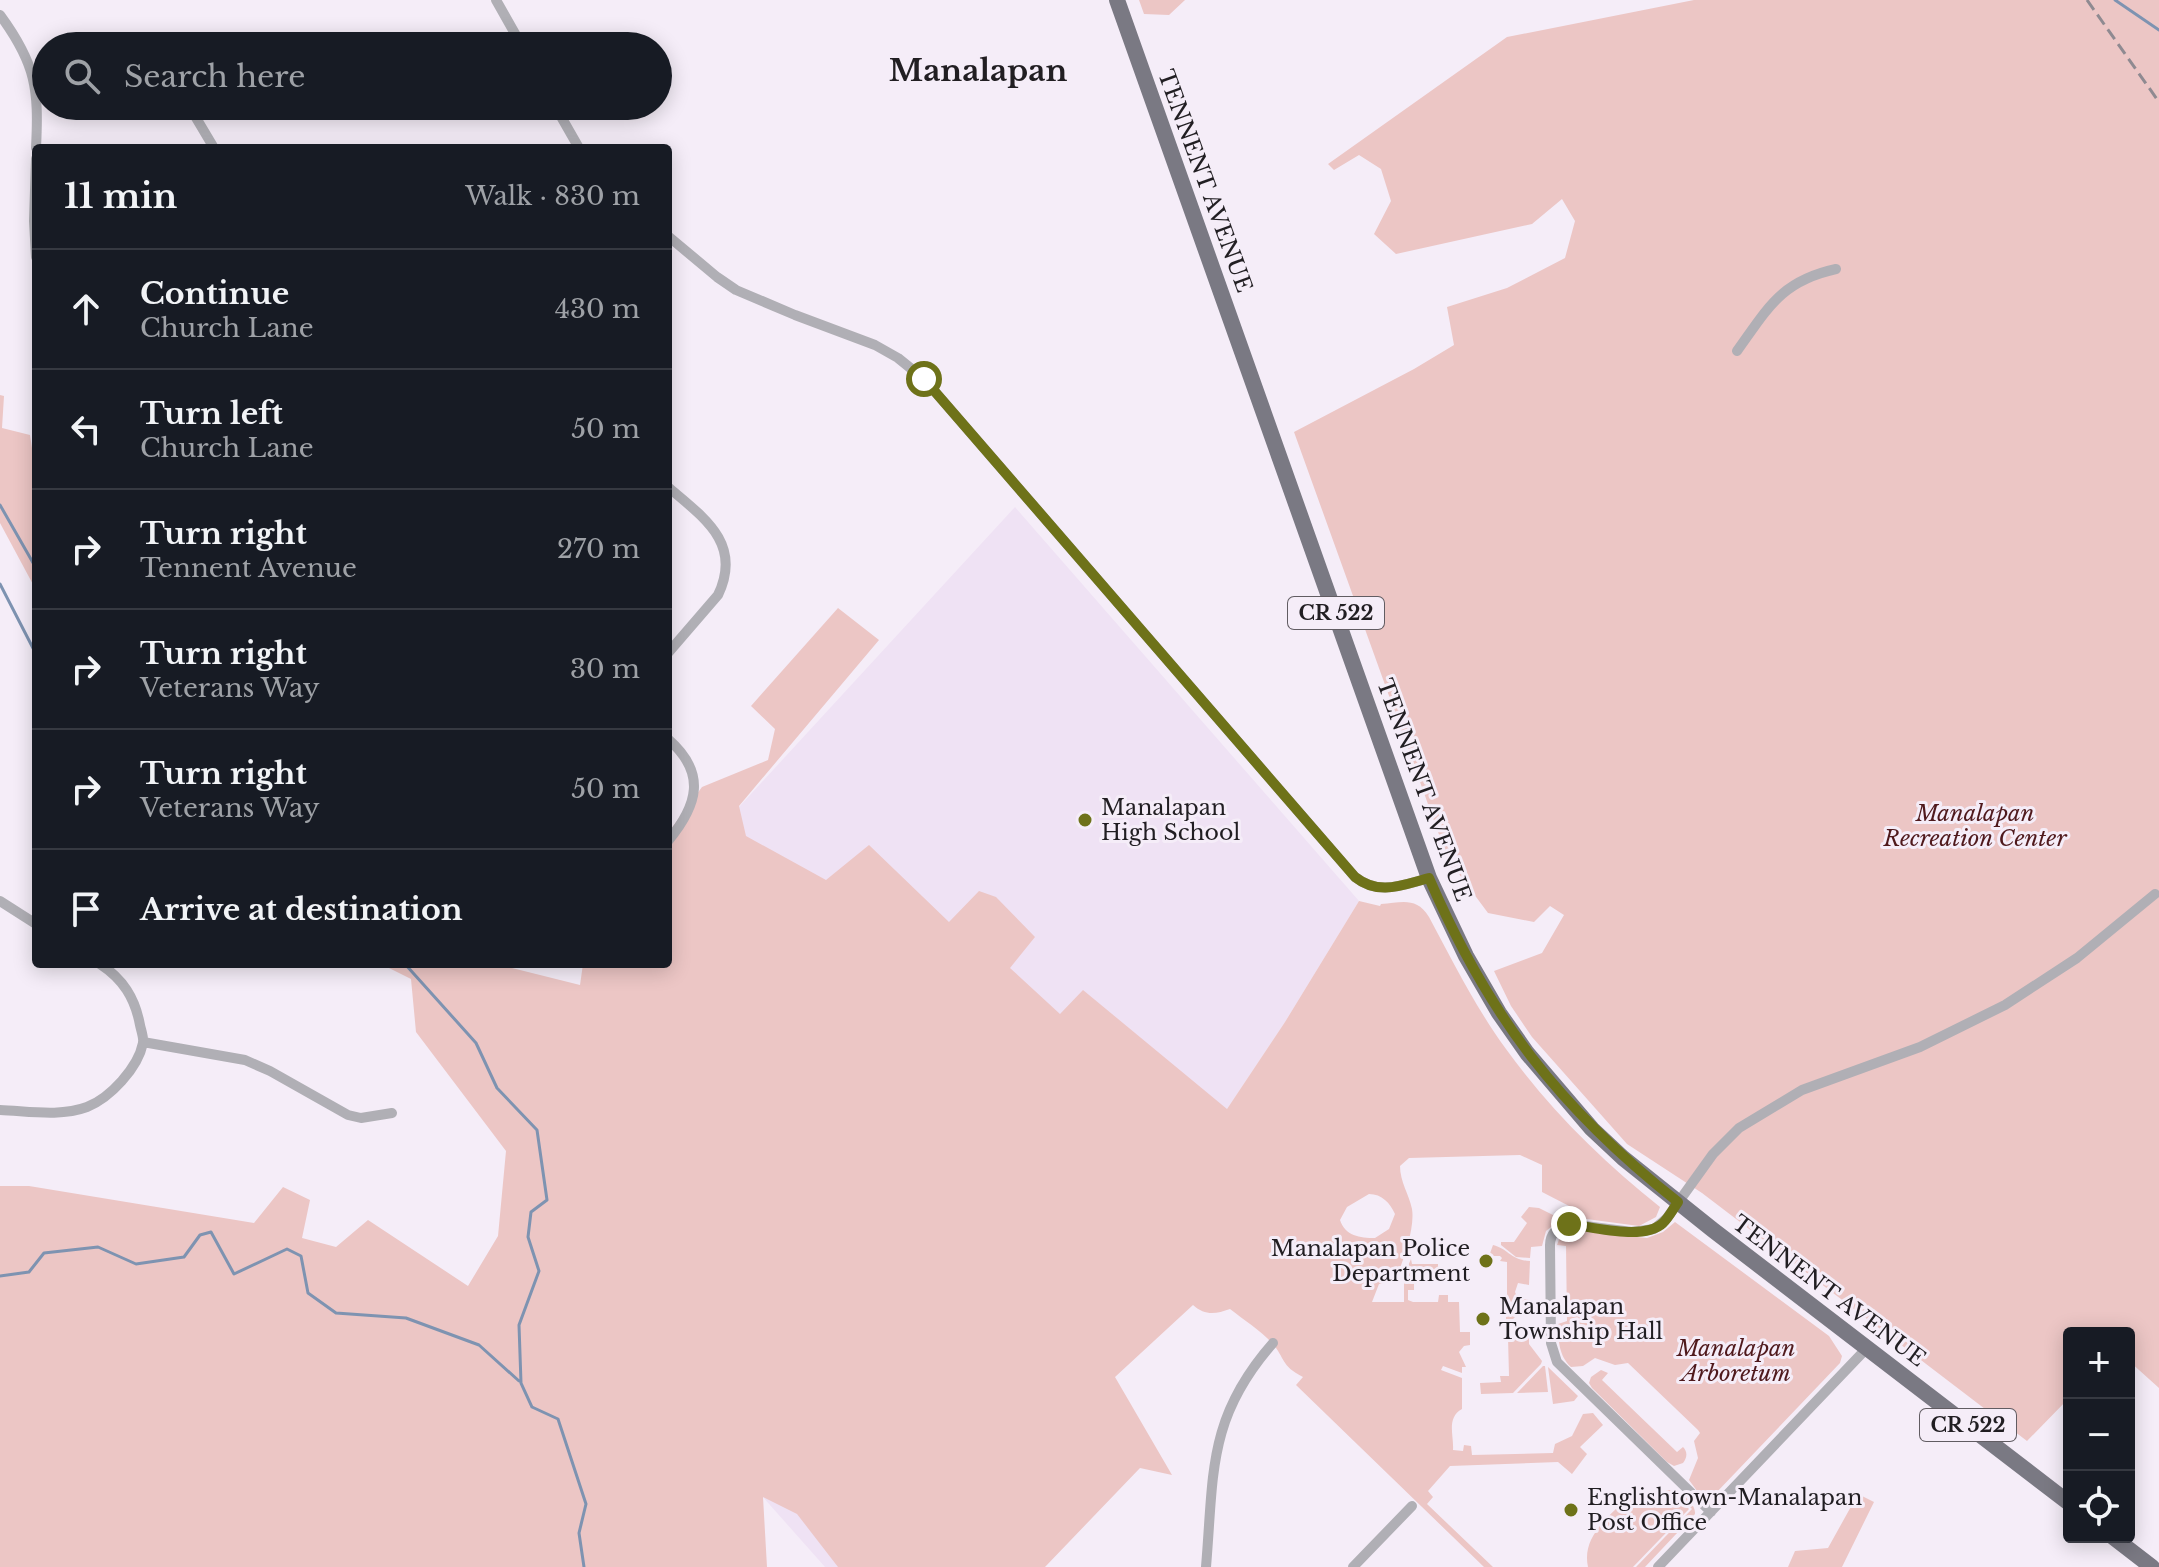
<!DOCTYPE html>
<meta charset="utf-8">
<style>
:root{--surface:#171b24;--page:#20242c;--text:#f1f3f6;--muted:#9ea1a6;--line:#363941}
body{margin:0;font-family:"Libre Baskerville",serif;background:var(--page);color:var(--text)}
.controls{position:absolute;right:24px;bottom:24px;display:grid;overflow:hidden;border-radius:8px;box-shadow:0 4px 20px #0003}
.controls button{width:72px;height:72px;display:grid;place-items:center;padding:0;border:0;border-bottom:2px solid var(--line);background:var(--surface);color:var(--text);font:40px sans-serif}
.stop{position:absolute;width:24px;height:24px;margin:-18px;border:6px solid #6e7219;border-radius:50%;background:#fff}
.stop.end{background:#6e7219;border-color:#fff;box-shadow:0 2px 8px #0008}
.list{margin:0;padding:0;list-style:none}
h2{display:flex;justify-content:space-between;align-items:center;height:104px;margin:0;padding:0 32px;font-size:34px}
h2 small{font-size:26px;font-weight:400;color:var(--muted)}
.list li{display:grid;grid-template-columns:52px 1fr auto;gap:24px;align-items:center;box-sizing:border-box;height:120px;padding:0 32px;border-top:2px solid var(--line)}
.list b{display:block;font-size:30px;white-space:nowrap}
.list p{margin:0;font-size:26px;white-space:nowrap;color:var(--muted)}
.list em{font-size:26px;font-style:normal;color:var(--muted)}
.icon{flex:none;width:44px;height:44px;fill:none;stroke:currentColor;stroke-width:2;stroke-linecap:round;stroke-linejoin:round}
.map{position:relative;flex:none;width:2159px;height:1567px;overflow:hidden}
.search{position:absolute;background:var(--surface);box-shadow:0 4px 20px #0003;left:32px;top:32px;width:640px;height:88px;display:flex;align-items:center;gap:20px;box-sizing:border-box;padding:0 28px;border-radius:44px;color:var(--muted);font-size:30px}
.panel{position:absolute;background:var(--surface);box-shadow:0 4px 20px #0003;left:32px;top:144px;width:640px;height:824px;border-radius:8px}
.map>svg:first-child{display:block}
.built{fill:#efe2f4}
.green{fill:#ecc6c5;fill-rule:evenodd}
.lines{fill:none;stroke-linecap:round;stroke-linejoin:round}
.stream{stroke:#7e93b1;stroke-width:3}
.minor{stroke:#b0afb5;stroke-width:10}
.primary{stroke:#7a7983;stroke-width:16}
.rail{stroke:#8f8a91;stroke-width:3;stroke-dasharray:12 6;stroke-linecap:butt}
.route{stroke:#6e7219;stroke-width:10}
.poi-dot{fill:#6e7219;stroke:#f5edf8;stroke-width:3}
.labels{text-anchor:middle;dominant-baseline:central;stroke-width:6;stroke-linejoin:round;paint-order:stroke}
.shield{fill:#f5edf8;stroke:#615c62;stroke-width:2}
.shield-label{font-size:20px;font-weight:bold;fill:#211e22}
.street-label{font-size:22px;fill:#211e22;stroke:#f5edf8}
.poi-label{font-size:22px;fill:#211e22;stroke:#f5edf8;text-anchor:start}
.park-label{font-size:22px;font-style:italic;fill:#4f191c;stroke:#f5edf8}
.district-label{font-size:30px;font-weight:bold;fill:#211e22;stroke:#f5edf8}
</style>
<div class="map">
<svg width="2159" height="1567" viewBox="0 0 2159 1567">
<rect width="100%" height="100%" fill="#f5edf8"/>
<path class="built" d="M 1015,507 L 1359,901 L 1285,1022 L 1227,1109 L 1084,1344 L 1045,1567 L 825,1567 L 762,1496 L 668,964 L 739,807 Z"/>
<path class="green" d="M 1139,0 L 1185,0 L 1169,15 L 1144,14 Z
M 1694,0 L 2159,0 L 2159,1388 L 2129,1361 L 2129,1333 L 2069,1333 L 2069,1398 L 2027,1441 L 1702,1193 L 1627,1144 L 1532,1037 L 1511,1006 L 1494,971 L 1542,953 L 1564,915 L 1550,906 L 1534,922 L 1488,913 L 1456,870 L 1451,868 L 1294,432 L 1414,369 L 1454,345 L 1447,307 L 1507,288 L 1565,258 L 1575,221 L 1562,199 L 1532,224 L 1396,254 L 1374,234 L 1391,201 L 1381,169 L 1359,155 L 1334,170 L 1328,164 L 1507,37 Z
M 0,395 L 4,396 L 2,428 L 30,435 L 36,474 L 36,590 L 0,523 Z
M 838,608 L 879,640 L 739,806 L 746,836 L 826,880 L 869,845 L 949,922 L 979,891 L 996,897 L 1035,937 L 1010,968 L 1060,1014 L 1083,990 L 1227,1109 L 1285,1022 L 1359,901 L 1380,906 L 1381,904 C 1401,903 1416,896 1429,917 C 1453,962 1476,1008 1506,1049 C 1550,1110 1602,1161 1660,1207 L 1656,1217 L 1639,1226 L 1579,1218 L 1573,1208 L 1542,1192 L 1542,1165 L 1520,1155 L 1409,1158 L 1400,1166 C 1400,1182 1409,1194 1412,1209 C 1415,1227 1404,1259 1397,1276 L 1393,1281 L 1379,1284 L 1372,1302 L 1404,1302 L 1404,1275 L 1411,1259 L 1412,1264 L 1438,1264 L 1438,1273 L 1417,1273 L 1417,1284 L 1414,1284 L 1414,1290 L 1408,1290 L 1408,1300 L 1413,1302 L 1438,1302 L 1439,1295 L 1448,1295 L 1448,1302 L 1459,1302 L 1460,1332 L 1470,1332 L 1470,1345 L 1464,1346 L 1459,1352 L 1466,1367 L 1462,1367 L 1462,1373 L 1443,1366 L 1441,1370 L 1462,1378 L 1462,1409 C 1446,1418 1454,1435 1453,1450 L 1463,1451 L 1464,1445 L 1471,1446 L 1472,1455 L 1553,1453 L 1555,1444 L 1572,1436 L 1583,1414 L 1593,1413 L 1603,1425 L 1580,1447 L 1587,1454 L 1572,1474 L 1558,1462 L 1450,1466 L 1428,1491 L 1433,1497 L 1427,1504 L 1493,1567 L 1484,1567 L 1296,1385 L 1303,1377 C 1280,1365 1286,1359 1272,1343 C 1260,1330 1244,1320 1230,1309 C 1216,1314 1205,1316 1193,1305 L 1115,1377 L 1172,1475 L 1140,1468 L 1045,1567 L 838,1567 L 797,1514 L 763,1497 L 767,1567 L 0,1567 L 0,1186 L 29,1186 L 254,1223 L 283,1187 L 310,1200 L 302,1238 L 336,1247 L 368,1220 L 468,1286 L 498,1236 L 506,1151 L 416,1032 L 411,979 L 381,964 L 496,964 L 580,985 L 583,964 L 668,964 L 668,833 L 702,787 L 768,760 L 775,729 L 751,706 ZM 1369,1194 C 1382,1194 1390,1203 1395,1214 L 1389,1229 L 1375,1238 C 1360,1238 1345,1236 1340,1220 L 1347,1207 Z
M 1529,1207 L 1539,1208 L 1561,1219 L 1546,1231 L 1542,1246 L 1531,1247 L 1530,1258 L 1516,1257 L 1501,1245 L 1501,1242 L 1514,1242 L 1527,1223 L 1521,1217 Z
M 1675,1222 L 1829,1336 L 1842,1356 L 1840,1363 L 1715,1494 L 1707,1498 L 1700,1495 L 1689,1480 L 1698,1458 L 1694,1441 L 1700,1433 L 1698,1430 L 1628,1363 L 1615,1365 L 1595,1358 L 1583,1366 L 1571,1367 C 1559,1356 1558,1340 1558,1324 L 1567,1321 L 1566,1246 L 1557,1245 L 1561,1234 L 1578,1231 L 1647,1238 L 1663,1232 Z
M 1493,1245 C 1509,1249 1510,1260 1530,1261 L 1529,1285 L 1518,1283 L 1515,1292 L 1518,1299 L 1529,1299 L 1529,1303 L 1513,1319 L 1506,1319 L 1506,1313 L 1501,1308 L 1501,1302 L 1507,1301 L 1507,1262 L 1500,1261 L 1502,1258 L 1500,1256 L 1489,1256 Z
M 1508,1337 L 1529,1337 L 1529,1344 L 1542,1361 L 1541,1364 L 1513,1393 L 1481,1394 L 1480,1383 L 1501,1382 L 1500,1376 L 1509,1376 Z
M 1543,1366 L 1545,1366 L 1548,1392 L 1517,1393 Z
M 1548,1367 L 1578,1396 L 1574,1401 L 1553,1404 Z
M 1601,1370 L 1608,1373 L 1602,1380 L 1677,1452 L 1683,1447 C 1688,1452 1687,1458 1683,1463 L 1674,1466 L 1667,1462 L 1592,1388 L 1589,1383 L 1591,1377 Z
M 1670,1490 L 1689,1509 L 1633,1567 L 1588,1567 C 1581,1535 1612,1514 1632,1494 Z
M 1674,1490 C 1683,1493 1696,1504 1695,1514 L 1645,1567 L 1636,1567 L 1692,1509 Z
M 1858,1494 L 1874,1502 L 1842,1567 L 1788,1567 L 1795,1551 L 1828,1548 Z"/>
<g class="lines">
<path class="stream" d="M 2115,0 L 2159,30
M 0,505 L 36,568
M 0,584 L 36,654
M 405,964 L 476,1043 L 497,1088 L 537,1130 L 547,1200 L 531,1212 L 528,1237 L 539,1271 L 519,1325 L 521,1383 L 532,1407 L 558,1419 L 586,1504 L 579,1533 L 584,1567
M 0,1276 L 29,1272 L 44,1253 L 98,1247 L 136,1264 L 184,1257 L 200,1235 L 211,1232 L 234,1274 L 287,1249 L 301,1256 L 308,1293 L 336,1313 L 406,1318 L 479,1345 L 519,1381"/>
<path class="minor" d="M 496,0 L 522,46
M 0,15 C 36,64 39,89 36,148
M 33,71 L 46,66
M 189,106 L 214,148
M 555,106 L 579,148
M 36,159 L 34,221 L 36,257
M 668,236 L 717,277 L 736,290 L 795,315 L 875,345 L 898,358 L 924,379 L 1355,877 C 1379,896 1402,885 1429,878
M 1737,351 C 1768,308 1781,281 1836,269
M 668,487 C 703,517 743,543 718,595 L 668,653
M 668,739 C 707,773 698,805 668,841
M 0,901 L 36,924
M 143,1042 L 245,1060 L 270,1071 L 348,1115 L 361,1118 L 392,1113
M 0,1110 C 28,1111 60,1117 87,1107 C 110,1098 138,1068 143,1043 C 144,1038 141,1030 140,1025 C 135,998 123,979 100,964
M 1711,1512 L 1557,1362 L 1551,1343 L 1550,1245 C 1550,1233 1558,1227 1569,1224 L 1632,1232 L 1654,1229 L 1667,1218 L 1713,1154 L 1739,1128 L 1802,1090 L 1920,1047 L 2005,1005 L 2077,958 L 2155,894
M 1206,1567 C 1214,1473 1207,1418 1273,1343
M 1353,1567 L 1412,1506
M 1658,1567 L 1867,1348"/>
<path class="primary" d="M 1117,0 L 1429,878 L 1466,956 L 1499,1013 L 1527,1053 L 1592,1129 L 1623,1158 L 1713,1230 L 2069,1503
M 2113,1537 L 2152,1567"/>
<path class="rail" d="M 2087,0 L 2159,102"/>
</g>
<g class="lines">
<path class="route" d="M 924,379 L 1355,877 C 1379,896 1402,885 1429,878 C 1489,1017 1560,1109 1678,1202 C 1673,1209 1669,1217 1663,1223 C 1644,1241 1593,1227 1569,1224"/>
</g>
<g class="poi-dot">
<circle cx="1085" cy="820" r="8"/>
<circle cx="1486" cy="1261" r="8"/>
<circle cx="1483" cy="1319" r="8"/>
<circle cx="1571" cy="1510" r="8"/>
</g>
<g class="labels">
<g class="shield">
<rect x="1288" y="597" width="96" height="32" rx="6"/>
<rect x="1920" y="1409" width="96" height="32" rx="6"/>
</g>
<g class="shield-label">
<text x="1336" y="613">CR 522</text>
<text x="1968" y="1425">CR 522</text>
</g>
<g class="street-label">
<text transform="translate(1205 181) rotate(70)">TENNENT AVENUE</text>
<text transform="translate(1424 790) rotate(70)">TENNENT AVENUE</text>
<text transform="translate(1829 1291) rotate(37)">TENNENT AVENUE</text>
</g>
<g class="poi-label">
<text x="1101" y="807">Manalapan<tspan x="1101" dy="25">High School</tspan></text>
<text x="1470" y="1248" text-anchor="end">Manalapan Police<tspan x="1470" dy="25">Department</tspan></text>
<text x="1499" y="1306">Manalapan<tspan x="1499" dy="25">Township Hall</tspan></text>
<text x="1587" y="1497">Englishtown-Manalapan<tspan x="1587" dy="25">Post Office</tspan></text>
</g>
<g class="park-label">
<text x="1975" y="813">Manalapan<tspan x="1975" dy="25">Recreation Center</tspan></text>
<text x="1736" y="1348">Manalapan<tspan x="1736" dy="25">Arboretum</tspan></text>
</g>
<g class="district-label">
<text x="978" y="70">Manalapan</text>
</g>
</g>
</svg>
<div class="controls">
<button>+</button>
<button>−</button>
<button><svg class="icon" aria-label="locate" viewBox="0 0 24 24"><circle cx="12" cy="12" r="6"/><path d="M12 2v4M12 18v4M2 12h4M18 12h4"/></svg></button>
</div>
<div class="stop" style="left:924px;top:379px"></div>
<div class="stop end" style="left:1569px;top:1224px"></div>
<div class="search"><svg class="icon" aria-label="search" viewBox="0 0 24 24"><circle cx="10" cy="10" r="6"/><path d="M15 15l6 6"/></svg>Search here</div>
<section class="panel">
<h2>11 min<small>Walk · 830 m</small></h2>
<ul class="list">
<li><svg class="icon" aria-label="ahead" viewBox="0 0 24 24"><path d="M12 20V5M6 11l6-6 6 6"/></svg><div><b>Continue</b><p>Church Lane</p></div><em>430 m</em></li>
<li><svg class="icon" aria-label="left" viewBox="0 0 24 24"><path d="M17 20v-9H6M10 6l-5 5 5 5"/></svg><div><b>Turn left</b><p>Church Lane</p></div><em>50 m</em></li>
<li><svg class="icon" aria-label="right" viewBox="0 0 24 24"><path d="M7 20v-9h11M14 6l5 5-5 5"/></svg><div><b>Turn right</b><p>Tennent Avenue</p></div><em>270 m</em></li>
<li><svg class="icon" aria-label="right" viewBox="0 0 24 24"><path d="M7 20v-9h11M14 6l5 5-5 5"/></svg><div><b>Turn right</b><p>Veterans Way</p></div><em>30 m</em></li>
<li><svg class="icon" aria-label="right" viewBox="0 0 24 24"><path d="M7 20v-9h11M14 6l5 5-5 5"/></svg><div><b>Turn right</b><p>Veterans Way</p></div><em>50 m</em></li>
<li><svg class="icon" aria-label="arrive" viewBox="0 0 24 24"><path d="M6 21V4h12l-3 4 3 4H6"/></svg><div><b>Arrive at destination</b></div></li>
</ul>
</section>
</div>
